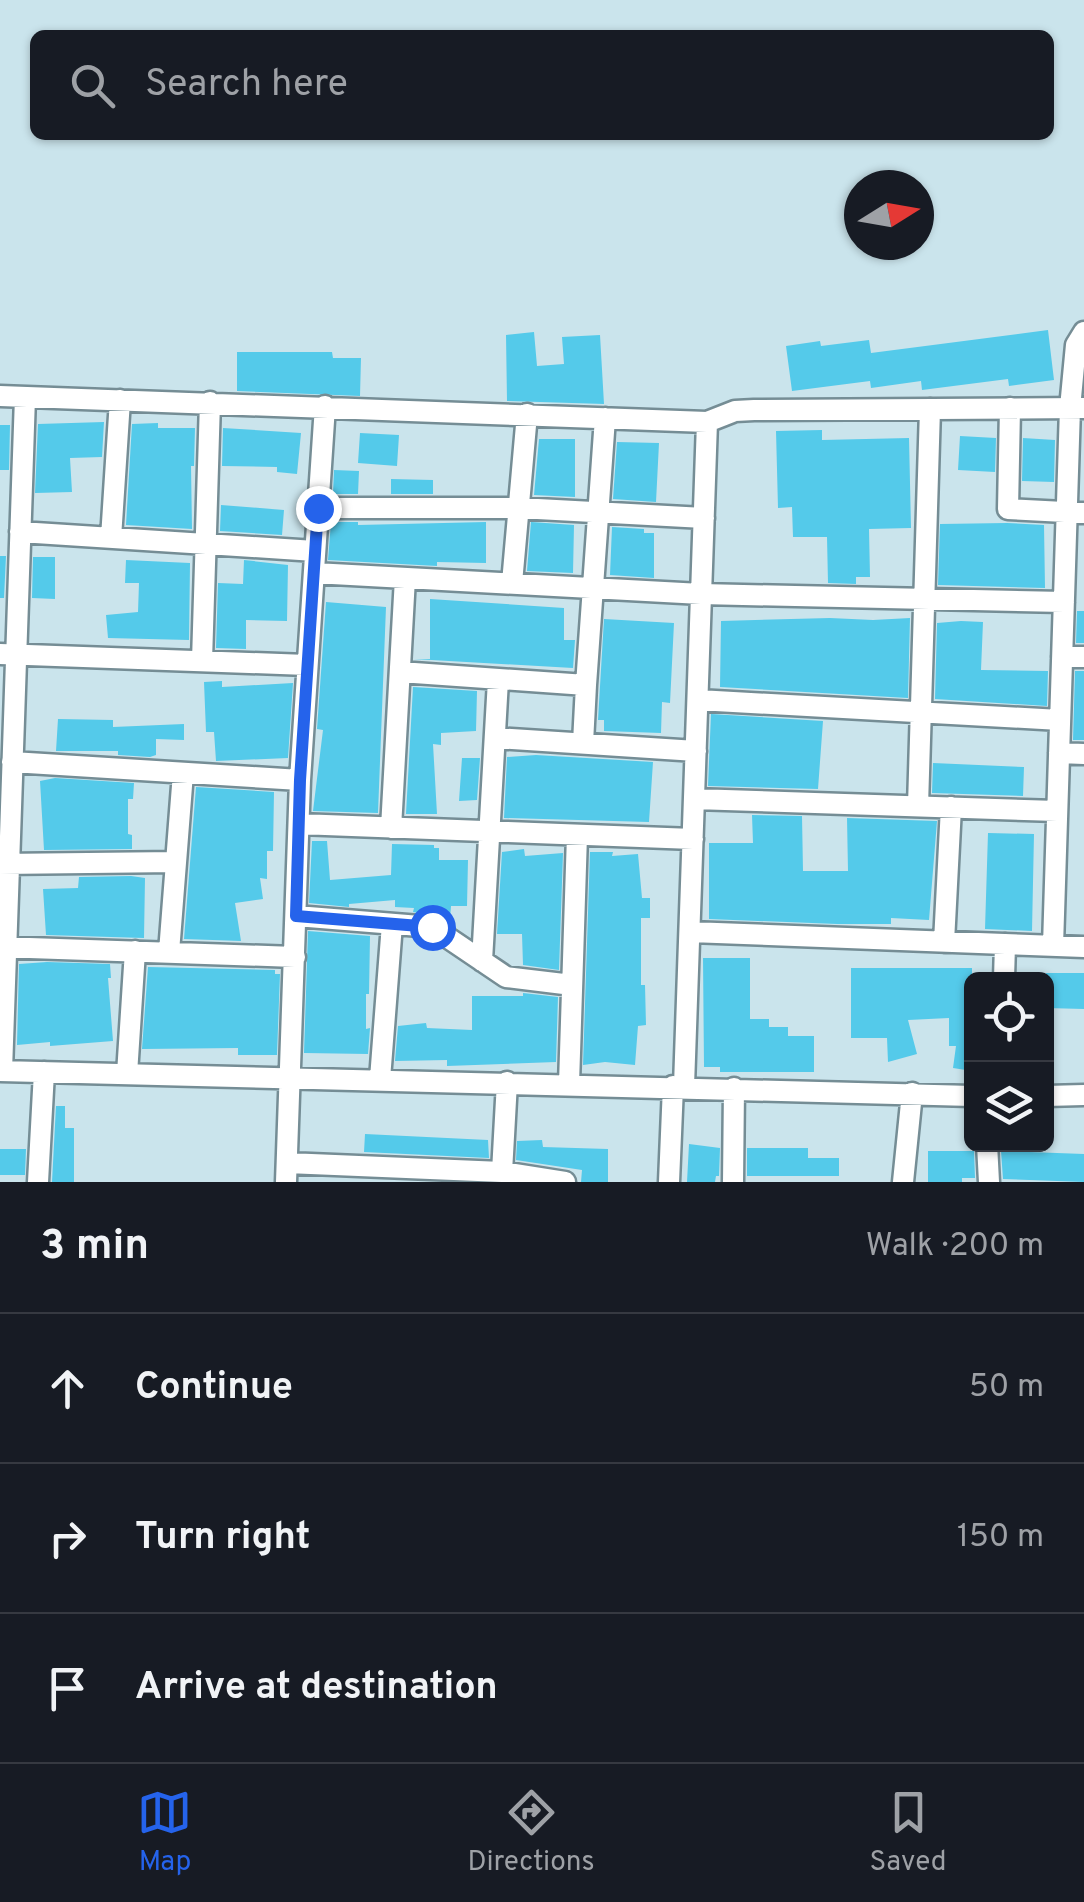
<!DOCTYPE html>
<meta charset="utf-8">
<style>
:root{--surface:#171b24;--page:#20242c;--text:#f1f3f6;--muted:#9ea1a6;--line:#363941;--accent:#2563eb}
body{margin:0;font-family:Overpass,sans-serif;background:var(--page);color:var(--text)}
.controls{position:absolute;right:30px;bottom:30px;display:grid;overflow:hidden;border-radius:15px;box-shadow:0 2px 8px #0004}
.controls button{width:90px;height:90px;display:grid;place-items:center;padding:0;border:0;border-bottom:2px solid var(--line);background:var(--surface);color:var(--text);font:50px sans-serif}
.compass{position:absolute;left:844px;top:170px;width:90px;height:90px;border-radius:50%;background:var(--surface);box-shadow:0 2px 8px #0004;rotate:79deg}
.stop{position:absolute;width:30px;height:30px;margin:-22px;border:8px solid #2563eb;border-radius:50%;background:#fff}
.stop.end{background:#2563eb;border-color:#fff;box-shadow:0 2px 10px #0008}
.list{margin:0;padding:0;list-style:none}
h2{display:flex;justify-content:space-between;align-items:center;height:130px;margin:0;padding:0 40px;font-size:42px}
h2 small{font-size:32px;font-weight:400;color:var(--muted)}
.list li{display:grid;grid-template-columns:65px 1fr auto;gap:30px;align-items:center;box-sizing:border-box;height:150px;padding:0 40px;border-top:2px solid var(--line)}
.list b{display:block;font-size:38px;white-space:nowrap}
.list em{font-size:32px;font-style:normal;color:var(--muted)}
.icon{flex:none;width:55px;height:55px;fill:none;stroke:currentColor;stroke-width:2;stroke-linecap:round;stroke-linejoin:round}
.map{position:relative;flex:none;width:1084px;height:1182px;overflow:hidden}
.search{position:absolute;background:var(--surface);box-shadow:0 2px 8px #0004;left:30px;right:30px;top:30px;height:110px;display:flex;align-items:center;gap:25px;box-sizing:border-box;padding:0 35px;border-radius:15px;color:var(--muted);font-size:38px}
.sheet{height:580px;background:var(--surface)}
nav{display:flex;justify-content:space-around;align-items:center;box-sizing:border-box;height:140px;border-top:2px solid var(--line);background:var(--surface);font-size:28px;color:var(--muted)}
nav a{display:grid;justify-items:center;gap:5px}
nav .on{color:var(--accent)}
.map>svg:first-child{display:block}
.building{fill:#54caea}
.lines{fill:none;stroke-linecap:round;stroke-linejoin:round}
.minor-casing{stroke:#758d95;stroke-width:25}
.minor{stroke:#fff;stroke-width:20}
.route{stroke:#2563eb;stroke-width:12}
</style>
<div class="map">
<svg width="1084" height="1182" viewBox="0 0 1084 1182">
<rect width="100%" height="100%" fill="#cae4ec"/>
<path class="building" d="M 1048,330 L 1054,380 L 1009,386 L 1008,379 L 922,390 L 921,381 L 871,388 L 870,381 L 792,391 L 786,346 L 820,341 L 821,346 L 869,340 L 871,353 Z
M 534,332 L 537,366 L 564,364 L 562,337 L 600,335 L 604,404 L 507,401 L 506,335 Z
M 237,352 L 332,352 L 333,358 L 361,358 L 360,396 L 237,391 Z
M 104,422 L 102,457 L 70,458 L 72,492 L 35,493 L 38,424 Z
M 158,423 L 158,428 L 195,428 L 194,466 L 191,466 L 192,529 L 126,525 L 132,424 Z
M 0,425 L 10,425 L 9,470 L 0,470 Z
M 223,428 L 301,433 L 297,474 L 277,472 L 277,467 L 222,466 Z
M 822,430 L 822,440 L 909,438 L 911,528 L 869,529 L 870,577 L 856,577 L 856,584 L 828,583 L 827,537 L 793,537 L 792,507 L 778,508 L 776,431 Z
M 360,433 L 399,435 L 397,466 L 358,463 Z
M 960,436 L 996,438 L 995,472 L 958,470 Z
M 1023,438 L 1055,440 L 1054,482 L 1022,481 Z
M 539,439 L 575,439 L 575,497 L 534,495 Z
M 617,442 L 659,443 L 656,502 L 613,499 Z
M 334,470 L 359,471 L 358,494 L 333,494 Z
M 391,479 L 433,480 L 433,494 L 391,494 Z
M 221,505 L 284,510 L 282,535 L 220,531 Z
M 331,522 L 358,522 L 358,525 L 486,522 L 486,563 L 437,562 L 437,566 L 328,560 Z
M 531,522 L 574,525 L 573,573 L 527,571 Z
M 1007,523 L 1044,525 L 1045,588 L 938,585 L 940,524 Z
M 612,527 L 644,529 L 644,533 L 654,533 L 654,578 L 610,575 Z
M 0,556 L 6,556 L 4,598 L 0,598 Z
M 33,557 L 55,557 L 55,599 L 32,598 Z
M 126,560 L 190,563 L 189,640 L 108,638 L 106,615 L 138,612 L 139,583 L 125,583 Z
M 244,560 L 288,565 L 287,621 L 246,620 L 246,649 L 216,648 L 218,583 L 243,584 Z
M 430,599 L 564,608 L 564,640 L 575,640 L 573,668 L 414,659 L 430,659 Z
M 326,602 L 386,607 L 378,813 L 313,811 L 323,730 L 317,729 Z
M 1077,611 L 1084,611 L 1084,643 L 1076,643 Z
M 830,618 L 873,620 L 910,618 L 908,698 L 720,687 L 721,621 Z
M 604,619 L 674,623 L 670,703 L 662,702 L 661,733 L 604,731 L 604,720 L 598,720 Z
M 961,621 L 983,622 L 981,670 L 1048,671 L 1047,706 L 935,699 L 937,623 Z
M 1075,671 L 1084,671 L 1084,740 L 1073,740 Z
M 222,681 L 222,687 L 293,683 L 288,758 L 216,761 L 214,732 L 206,732 L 204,682 Z
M 413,687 L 477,691 L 476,731 L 441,733 L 441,745 L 433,744 L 437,814 L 406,814 Z
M 711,714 L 823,721 L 818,789 L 708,786 Z
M 58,719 L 113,720 L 113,727 L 184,724 L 184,740 L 156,739 L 156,755 L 150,757 L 118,755 L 118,751 L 56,751 Z
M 536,755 L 653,762 L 649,822 L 504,818 L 507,757 Z
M 462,758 L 480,758 L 477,800 L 459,801 Z
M 933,763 L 1024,767 L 1023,796 L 932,793 Z
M 55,778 L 134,783 L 133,799 L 128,799 L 128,834 L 132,835 L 132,849 L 44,850 L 40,781 Z
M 196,787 L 274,792 L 273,851 L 267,851 L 267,879 L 260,878 L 263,899 L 235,903 L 241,941 L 184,939 Z
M 752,815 L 802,816 L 803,871 L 848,871 L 847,818 L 937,821 L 929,920 L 891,918 L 891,924 L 837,924 L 709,919 L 709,843 L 753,843 Z
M 988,833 L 1034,834 L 1032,931 L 985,929 Z
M 312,841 L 327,841 L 330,880 L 391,875 L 392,844 L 434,845 L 434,848 L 439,848 L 439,860 L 468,860 L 467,906 L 451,906 L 450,919 L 413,912 L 414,908 L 395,907 L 395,900 L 349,904 L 349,907 L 309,903 Z
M 524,849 L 525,856 L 563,853 L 559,970 L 523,965 L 522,934 L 497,934 L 502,852 Z
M 590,852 L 613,852 L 612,856 L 638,854 L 642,898 L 650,898 L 650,918 L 641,918 L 641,985 L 645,985 L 646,1025 L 638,1026 L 635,1065 L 605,1062 L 583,1065 Z
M 131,876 L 145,878 L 144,938 L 46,935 L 43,889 L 78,888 L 79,877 Z
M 308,931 L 370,936 L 369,994 L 366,994 L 366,1029 L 370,1028 L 368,1054 L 304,1053 Z
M 703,958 L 750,958 L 750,1019 L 769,1019 L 769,1027 L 788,1027 L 788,1036 L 814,1036 L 814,1072 L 720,1072 L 720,1067 L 704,1067 Z
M 47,962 L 110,964 L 111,978 L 108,978 L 113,1041 L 50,1046 L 50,1042 L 17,1045 L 19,964 Z
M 148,967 L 275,970 L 275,974 L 280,974 L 277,1055 L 238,1055 L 238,1048 L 142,1049 Z
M 851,968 L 972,968 L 972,1071 L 953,1068 L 956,1046 L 949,1046 L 949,1018 L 908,1020 L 917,1054 L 888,1062 L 887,1038 L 851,1038 Z
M 1046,973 L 1084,973 L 1084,1009 L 1046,1008 Z
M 523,993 L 558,997 L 556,1062 L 447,1066 L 447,1060 L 395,1061 L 398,1026 L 426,1023 L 427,1028 L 472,1030 L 472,996 L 523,996 Z
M 56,1106 L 65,1106 L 65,1128 L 74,1128 L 74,1182 L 52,1182 Z
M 365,1134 L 488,1140 L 489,1158 L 364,1152 Z
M 542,1140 L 543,1147 L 608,1149 L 608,1182 L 581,1182 L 582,1170 L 516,1160 L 517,1141 Z
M 689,1144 L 720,1148 L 719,1176 L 716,1176 L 715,1182 L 687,1182 Z
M 747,1148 L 808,1148 L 808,1158 L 839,1158 L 839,1176 L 747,1176 Z
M 0,1149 L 26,1149 L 25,1175 L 0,1175 Z
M 928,1151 L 974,1151 L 975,1178 L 962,1178 L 962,1182 L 928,1182 Z
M 1001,1151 L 1084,1154 L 1084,1182 L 1003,1179 Z"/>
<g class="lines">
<g class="minor-casing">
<path id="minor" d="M 0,396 L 707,422
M 1010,408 L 1008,509 L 1084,513
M 318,508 L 519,508 L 704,518
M 20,532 L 315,551
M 111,538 L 120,400
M 314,573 L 701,594 L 1064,602
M 512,583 L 527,414
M 0,654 L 307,665
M 1062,657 L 1084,657
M 202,661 L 210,402
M 400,672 L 586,685 L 605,418
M 698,700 L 1060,720
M 495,738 L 696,751
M 583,743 L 586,685
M 1059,753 L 1084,754
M 12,762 L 300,780
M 694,799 L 1057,811
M 918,806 L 930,409
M 299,824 L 693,839
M 391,828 L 405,578
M 0,864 L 176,862
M 296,916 L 432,927 L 506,977 L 572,985
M 690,932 L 1084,947
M 944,942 L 951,807
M 1053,946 L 1070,408 L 1076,345 L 1084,332
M 0,947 L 295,957
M 169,952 L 183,773
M 482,961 L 498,680
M 1004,979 L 1005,944
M 0,1071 L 972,1096
M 2,1071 L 25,397
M 127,1074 L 135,951
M 380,1079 L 392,924
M 569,1084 L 577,835
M 684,1086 L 707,422 L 735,411 L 754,410 L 1084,408
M 1046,1096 L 1084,1095
M 987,1144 L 989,1182
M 287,1163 L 502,1172 L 565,1182
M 502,1172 L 507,1082
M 38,1182 L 44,1072
M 286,1182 L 300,780 L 325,406
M 669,1182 L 673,1086
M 733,1182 L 734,1088
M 903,1182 L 912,1093"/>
</g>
<use href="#minor" class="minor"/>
</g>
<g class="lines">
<path class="route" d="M 318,508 L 300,780 L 296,916 L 432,927"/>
</g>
</svg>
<div class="controls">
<button><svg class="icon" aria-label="locate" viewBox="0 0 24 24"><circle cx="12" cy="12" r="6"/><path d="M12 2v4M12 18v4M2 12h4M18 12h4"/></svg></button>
<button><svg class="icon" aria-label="layers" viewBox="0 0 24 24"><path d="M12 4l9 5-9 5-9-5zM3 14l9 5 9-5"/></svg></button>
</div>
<svg class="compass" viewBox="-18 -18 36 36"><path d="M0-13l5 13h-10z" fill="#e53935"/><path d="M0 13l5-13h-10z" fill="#9ea1a6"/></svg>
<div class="stop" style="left:432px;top:927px"></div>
<div class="stop end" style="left:318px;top:508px"></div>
<div class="search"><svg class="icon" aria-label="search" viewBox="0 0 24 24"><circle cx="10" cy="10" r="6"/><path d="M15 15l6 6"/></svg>Search here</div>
</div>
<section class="sheet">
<h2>3 min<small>Walk · 200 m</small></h2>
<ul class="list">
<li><svg class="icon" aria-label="ahead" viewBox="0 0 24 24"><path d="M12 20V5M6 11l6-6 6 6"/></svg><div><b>Continue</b></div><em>50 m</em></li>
<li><svg class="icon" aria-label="right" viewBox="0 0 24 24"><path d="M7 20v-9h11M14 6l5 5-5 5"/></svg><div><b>Turn right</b></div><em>150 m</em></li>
<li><svg class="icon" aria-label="arrive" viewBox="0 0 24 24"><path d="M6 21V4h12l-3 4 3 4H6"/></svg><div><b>Arrive at destination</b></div></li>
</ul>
</section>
<nav>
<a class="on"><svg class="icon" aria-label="map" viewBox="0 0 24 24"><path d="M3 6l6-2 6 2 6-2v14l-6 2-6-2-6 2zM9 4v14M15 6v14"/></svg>Map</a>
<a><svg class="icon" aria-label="directions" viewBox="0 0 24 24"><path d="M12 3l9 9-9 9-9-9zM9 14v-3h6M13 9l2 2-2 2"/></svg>Directions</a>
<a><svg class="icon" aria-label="saved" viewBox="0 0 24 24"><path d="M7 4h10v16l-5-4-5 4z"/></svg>Saved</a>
</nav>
